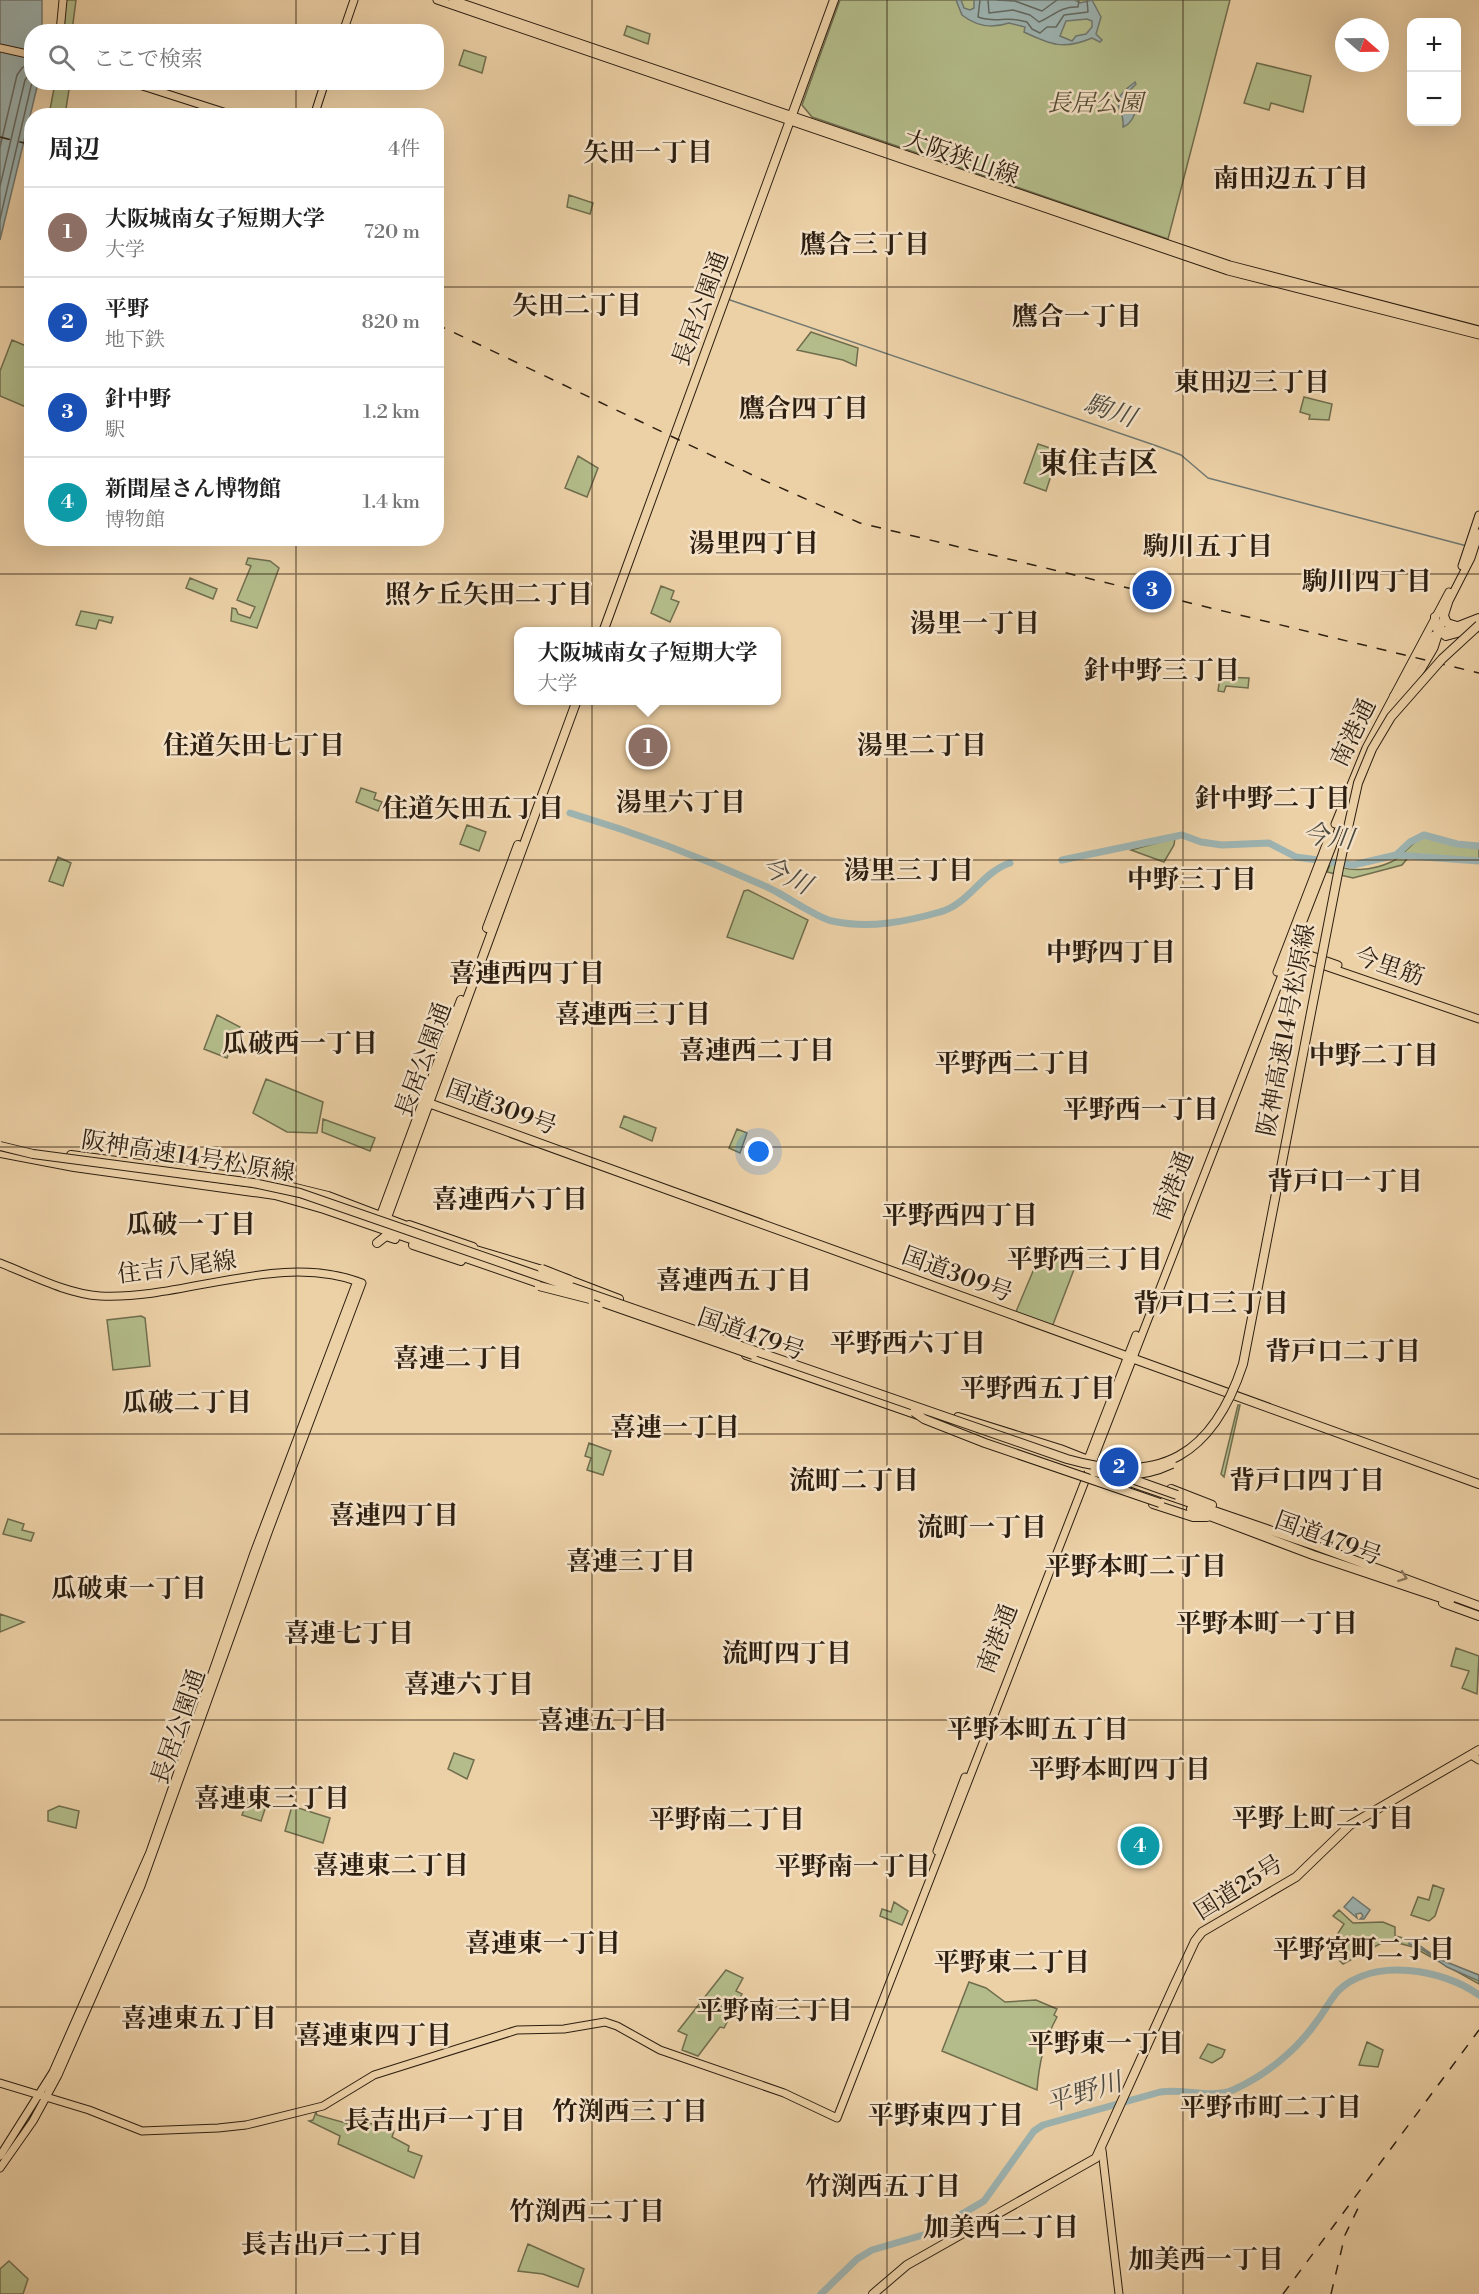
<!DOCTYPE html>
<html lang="ja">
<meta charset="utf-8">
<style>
:root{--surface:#fff;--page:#f2f2f2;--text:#222;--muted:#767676;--line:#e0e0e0;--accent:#0f766e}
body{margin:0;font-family:"Libre Bodoni","Noto Serif JP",serif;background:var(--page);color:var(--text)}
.controls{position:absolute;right:18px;top:18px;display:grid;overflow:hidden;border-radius:12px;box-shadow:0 6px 24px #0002}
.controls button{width:54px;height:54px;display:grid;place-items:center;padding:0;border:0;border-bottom:2px solid var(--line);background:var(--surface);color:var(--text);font:30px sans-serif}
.compass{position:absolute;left:1335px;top:18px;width:54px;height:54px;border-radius:50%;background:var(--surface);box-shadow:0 6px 24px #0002;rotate:110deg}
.you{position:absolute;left:759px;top:1152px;width:21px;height:21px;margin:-15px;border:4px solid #fff;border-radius:50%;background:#1a73e8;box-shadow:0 0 0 9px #1a73e833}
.badge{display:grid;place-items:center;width:39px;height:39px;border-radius:50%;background:var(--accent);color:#fff;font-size:20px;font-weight:700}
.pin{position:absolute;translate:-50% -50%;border:3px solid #fff;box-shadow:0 2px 6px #0006}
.popup{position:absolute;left:514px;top:627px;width:267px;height:78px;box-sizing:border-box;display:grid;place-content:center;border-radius:12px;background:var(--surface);filter:drop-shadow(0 2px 4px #0005);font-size:20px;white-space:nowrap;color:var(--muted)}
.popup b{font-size:22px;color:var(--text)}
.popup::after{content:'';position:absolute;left:50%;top:100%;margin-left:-12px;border:12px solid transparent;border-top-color:var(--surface)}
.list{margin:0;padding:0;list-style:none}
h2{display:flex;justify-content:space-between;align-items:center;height:78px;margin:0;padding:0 24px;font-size:26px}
h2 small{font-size:20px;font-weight:400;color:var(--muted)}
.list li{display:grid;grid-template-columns:39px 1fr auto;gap:18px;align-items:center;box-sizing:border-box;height:90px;padding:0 24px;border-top:2px solid var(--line)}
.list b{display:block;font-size:22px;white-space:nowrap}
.list p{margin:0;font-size:20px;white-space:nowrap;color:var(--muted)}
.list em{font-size:20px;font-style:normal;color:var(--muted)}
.icon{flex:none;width:33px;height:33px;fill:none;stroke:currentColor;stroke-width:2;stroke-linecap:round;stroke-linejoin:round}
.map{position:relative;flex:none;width:1479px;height:2294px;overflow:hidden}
.search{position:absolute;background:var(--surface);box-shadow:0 6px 24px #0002;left:24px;top:24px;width:420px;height:66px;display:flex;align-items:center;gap:15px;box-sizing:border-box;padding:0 21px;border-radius:24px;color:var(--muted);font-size:22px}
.panel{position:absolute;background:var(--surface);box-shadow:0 6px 24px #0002;left:24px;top:108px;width:420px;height:438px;border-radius:24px}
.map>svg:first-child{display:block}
.green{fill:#b3bc8a;stroke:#706d4d;stroke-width:1.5}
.water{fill:#9db4b2;stroke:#707871;stroke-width:1.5;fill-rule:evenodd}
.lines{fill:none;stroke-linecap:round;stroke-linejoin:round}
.shore{stroke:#646961;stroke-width:1.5}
.stream{stroke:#707871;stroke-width:1.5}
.river{stroke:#9db4b2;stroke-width:7}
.major-casing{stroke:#2c1e10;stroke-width:9}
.highway-casing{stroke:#2c1e10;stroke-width:10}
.major{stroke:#ecd0a6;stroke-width:7}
.highway{stroke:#ecd0a6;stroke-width:8}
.rail{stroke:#2c1e10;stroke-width:1.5;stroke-dasharray:10 10;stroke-linecap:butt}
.highway-bridge-casing{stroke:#2c1e10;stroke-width:10;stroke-linecap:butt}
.highway-bridge{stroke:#ecd0a6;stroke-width:8}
.oneway{stroke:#8c775b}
.grid{fill:none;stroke:#2c1e10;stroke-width:1.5;stroke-opacity:0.55}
.labels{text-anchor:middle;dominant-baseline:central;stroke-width:5;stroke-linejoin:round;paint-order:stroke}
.park-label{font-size:24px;font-style:italic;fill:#544d35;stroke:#f3e0c5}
.street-label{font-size:24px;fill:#2c1e10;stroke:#f3e0c5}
.neighbourhood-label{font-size:26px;font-weight:bold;fill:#2c1e10;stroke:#f3e0c5}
.water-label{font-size:26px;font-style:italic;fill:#4e4b41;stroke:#f3e0c5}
.district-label{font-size:30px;font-weight:bold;fill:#2c1e10;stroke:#f3e0c5}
</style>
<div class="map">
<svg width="1479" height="2294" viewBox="0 0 1479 2294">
<rect width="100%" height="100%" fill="#ecd0a6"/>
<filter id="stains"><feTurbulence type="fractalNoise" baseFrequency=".00333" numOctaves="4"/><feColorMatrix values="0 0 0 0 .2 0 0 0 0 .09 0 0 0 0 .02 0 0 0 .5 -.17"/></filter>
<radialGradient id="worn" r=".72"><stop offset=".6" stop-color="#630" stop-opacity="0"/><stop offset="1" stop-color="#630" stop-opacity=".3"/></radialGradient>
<path class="green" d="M 65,0 L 76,0 L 72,31 L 61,32 Z
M 840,0 L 1230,0 L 1168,239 L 812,117 L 802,105 Z
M 627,26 L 650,34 L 648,44 L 624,35 Z
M 464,50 L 486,57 L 482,73 L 459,65 Z
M 1257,63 L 1311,76 L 1303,112 L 1271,103 L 1269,110 L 1244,103 Z
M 55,83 L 70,83 L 65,115 L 49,115 Z
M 569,195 L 593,203 L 590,214 L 567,207 Z
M 811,332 L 858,348 L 856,366 L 843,360 L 797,350 Z
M 12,340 L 31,348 L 31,409 L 0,396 L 0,371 Z
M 1304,397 L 1332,404 L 1329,420 L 1309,419 L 1310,415 L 1300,412 Z
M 1038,444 L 1059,451 L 1046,491 L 1024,483 Z
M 578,456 L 598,468 L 587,497 L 565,488 Z
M 248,558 L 270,561 L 279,568 L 257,628 L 231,621 L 232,608 L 236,609 L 238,614 L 250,618 L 255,607 L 237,600 L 251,566 L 246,564 Z
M 190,578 L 217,589 L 213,599 L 186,588 Z
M 661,586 L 674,591 L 671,599 L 679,602 L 670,622 L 651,613 Z
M 81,611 L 113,617 L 111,623 L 99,620 L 96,629 L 76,625 Z
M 1220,677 L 1249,678 L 1248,688 L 1226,686 L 1224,692 L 1218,691 Z
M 361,788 L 376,793 L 374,799 L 382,802 L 378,811 L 356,802 Z
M 467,825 L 486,832 L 479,851 L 460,844 Z
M 1175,838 L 1174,845 L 1164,862 L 1131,850 Z
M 1421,838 C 1441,836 1459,849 1479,848 L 1479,859 L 1411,854 L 1402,865 L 1353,878 L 1327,872 L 1331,862 C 1346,874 1374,870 1391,862 C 1402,857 1410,844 1421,838 Z
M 58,857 L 71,863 L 63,886 L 49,881 Z
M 748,890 L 808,920 L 793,959 L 727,937 L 744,891 Z
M 217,1015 L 240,1027 L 227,1058 L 204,1049 Z
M 266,1079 L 323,1102 L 317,1133 L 287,1132 L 253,1113 Z
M 624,1116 L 656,1128 L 652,1141 L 620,1127 Z
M 323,1119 L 375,1138 L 370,1151 L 322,1132 Z
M 737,1129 L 747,1133 L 740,1153 L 729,1148 Z
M 1044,1245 L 1078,1259 L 1052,1327 L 1015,1314 Z
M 141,1316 L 145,1318 L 150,1366 L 113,1370 L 107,1320 Z
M 1238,1405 L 1240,1405 L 1224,1477 L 1221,1474 Z
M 589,1443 L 611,1451 L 603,1475 L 587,1470 L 591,1458 L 585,1456 Z
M 8,1519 L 24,1524 L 22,1530 L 34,1533 L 31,1541 L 3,1534 Z
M 0,1614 L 24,1622 L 0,1632 Z
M 1456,1648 L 1479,1656 L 1477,1694 L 1462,1688 L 1469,1671 L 1451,1666 Z
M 454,1753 L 474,1760 L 467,1779 L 448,1769 Z
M 249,1797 L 267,1803 L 261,1821 L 242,1815 Z
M 59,1806 L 79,1811 L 76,1828 L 48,1821 L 48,1811 Z
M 292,1806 L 330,1818 L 323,1843 L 285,1831 Z
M 1433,1885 L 1444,1889 L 1435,1916 L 1429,1921 L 1411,1915 L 1418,1897 L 1429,1900 Z
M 894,1902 L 908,1911 L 902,1925 L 880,1916 L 882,1909 L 891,1912 Z
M 1339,1910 L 1353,1923 L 1383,1922 L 1395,1927 L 1395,1936 L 1412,1940 L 1437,1959 L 1479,1975 L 1479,1984 L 1413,1947 L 1387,1940 L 1343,1964 L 1328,1949 L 1344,1924 L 1333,1916 Z
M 726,1970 L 743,1978 L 736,1991 L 742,1994 L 724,2028 L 720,2027 L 698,2056 L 682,2050 L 687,2035 L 678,2031 Z
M 969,1982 L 986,1988 L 1005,2002 L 1036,2000 L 1057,2009 L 1054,2015 L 1057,2017 C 1044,2041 1039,2063 1037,2090 L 942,2051 Z
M 1367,2042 L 1383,2050 L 1378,2067 L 1359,2065 Z
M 1208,2044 L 1225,2050 L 1222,2057 L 1212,2063 L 1200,2058 Z
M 316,2112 L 317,2115 L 356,2126 L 359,2126 L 360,2120 L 394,2131 L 392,2137 L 409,2146 L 408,2151 L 422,2156 L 414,2178 L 338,2144 L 340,2136 L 309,2121 L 313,2120 Z
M 528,2244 L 584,2269 L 578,2287 L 543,2274 L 518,2271 Z
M 9,2261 L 28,2279 L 23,2294 L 0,2294 L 0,2269 Z"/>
<path class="water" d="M 0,0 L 42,0 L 42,31 L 32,32 L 32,82 L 38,83 L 0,240 Z
M 956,0 L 961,0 L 964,8 L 970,10 L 974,8 L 974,0 L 1075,0 L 1080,3 L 1092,0 L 1101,17 L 1096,34 L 1102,40 L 1100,42 L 1092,38 C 1064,50 1051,45 1024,32 L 1025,27 L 1009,23 C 994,28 977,27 962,15 ZM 1087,19 L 1092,21 L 1092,27 L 1086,34 L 1076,36 L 1072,41 L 1060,36 L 1066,21 Z
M 1135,82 L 1136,84 L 1128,92 L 1137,102 C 1137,111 1132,124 1123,127 C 1126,105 1103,106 1135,82 Z
M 1353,1897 L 1370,1910 L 1364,1919 L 1360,1919 L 1363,1916 L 1361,1913 L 1356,1914 L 1357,1918 L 1344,1907 Z
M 1410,1939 L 1439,1959 L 1479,1975 L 1479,1981 L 1447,1967 L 1423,1950 L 1409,1944 Z"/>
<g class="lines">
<path class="shore" d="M 980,0 L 978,17 C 998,24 1005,15 1027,22 L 1032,29 L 1040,33 L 1047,27 L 1056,27 L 1064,15 L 1088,12 L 1087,0
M 988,0 L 989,13 L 1013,10 L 1030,15 L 1039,22 C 1053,16 1061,6 1078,7 L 1079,0
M 997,0 L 1015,1 L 1042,11 L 1057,0
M 0,147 L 17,75 L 22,68 L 32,61
M 0,186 L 25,80 L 32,71
M 0,219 L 32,82"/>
<path class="stream" d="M 730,300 L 1157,446 L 1181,455 L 1208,478 L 1467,546"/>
<path class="river" d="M 570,813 C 637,833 703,858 767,887 C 785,895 817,918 832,921 C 869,929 905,922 940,912 C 968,905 982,872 1010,863
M 1396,855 L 1479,861
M 1062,860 L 1182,835 L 1201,842 L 1222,845 L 1269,843 L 1296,857 L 1353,865 L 1396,855 L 1410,842 L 1424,835 L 1457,844 L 1479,846
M 821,2294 L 857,2259 L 872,2250 L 930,2233 L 984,2201 L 1034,2131 L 1043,2125 L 1160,2092 C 1184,2088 1211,2099 1233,2090 C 1265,2076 1297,2050 1317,2021 C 1324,2012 1330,2000 1338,1991 C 1373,1957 1443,1969 1479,1995"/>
<g class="major-casing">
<path id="major" d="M 437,0 L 1228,271 L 1479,335
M 453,0 L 1230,265 L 1479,330
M 60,32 L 63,0
M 343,32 L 354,0
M 0,48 L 32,55
M 130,82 L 236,116
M 314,116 L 325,82
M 1462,566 L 1479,515
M 1386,720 L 1421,670 L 1434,648 L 1449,601 L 1471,558 L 1479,533
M 1335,824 L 1366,748 L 1449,592
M 1290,948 L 1338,965
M 1287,953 L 1479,1019
M 1277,972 L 1329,837
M 0,1263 C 31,1275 67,1294 100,1296 C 186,1300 279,1251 362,1283 L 269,1530 L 141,1886 L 58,2075 L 33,2121 L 0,2168
M 1088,1459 L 1136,1335
M 1471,1755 L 1479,1760
M 937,1851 L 965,1777
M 0,2083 L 89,2110 L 142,2131 L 218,2128 L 246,2125 L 323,2106 L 374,2075 L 517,2030 L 564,2029 L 605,2022 L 617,2026 L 660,2050 L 784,2093 L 837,2118 L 1354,790
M 1102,2150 L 1119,2294
M 0,2156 L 53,2072 L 150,1852 L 254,1553 L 357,1281"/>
</g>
<g class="highway-casing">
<path id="highway" d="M 1444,616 L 1447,623 L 1457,626
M 1435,617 L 1437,629 L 1446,636 L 1476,628
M 603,632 L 834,0
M 1394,696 L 1400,691 L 1433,636 L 1479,618
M 487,928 L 518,845
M 423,1101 L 1479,1484
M 0,1153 L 74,1167 L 275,1195 L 324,1209 L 547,1286
M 71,1155 L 263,1180 L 328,1196 L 412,1228
M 380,1218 L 461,1000
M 386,1220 L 577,700
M 409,1225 L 473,1247
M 377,1243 L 386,1236 L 395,1239
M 413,1245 L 461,1261
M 469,1248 L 549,1272
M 564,1278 L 619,1299
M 746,1355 L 918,1415
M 958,1417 L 1060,1449 L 1093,1462
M 953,1427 L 1080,1470
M 1077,1464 L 1316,1546 L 1479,1606
M 1171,1489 L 1212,1505
M 1153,1504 L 1193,1517 L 1207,1517
M 1191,1509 L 1313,1555 L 1450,1601
M 1443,1603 L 1479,1616
M 873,2294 L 907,2265 L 1096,2158 L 1174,1986 L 1195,1941 L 1202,1932 L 1296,1877 L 1350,1825 L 1479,1750"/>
</g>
<use href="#major" class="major"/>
<use href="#highway" class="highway"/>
<path class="rail" d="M 0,137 L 32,145
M 436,324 L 763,480 L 860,523 L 1479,673
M 1283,2294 L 1479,2030
M 1331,2294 L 1345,2235 L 1361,2202"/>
<g class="highway-bridge-casing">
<path id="highway-bridge" d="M 0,1146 L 33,1154 L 253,1183 L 300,1193 L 1067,1459 C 1161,1486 1213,1455 1243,1364 L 1339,868 L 1358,783 L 1372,749 L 1391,717 L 1442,659 L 1479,625
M 542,1269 L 570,1280
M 539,1286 L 590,1299
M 604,1303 L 753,1355
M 914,1412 L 924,1419 L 985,1443 L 1160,1503
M 1094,1472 C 1122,1478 1147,1476 1172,1464
M 1129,1478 L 1177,1495"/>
</g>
<use href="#highway-bridge" class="highway-bridge"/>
</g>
<defs><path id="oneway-chevron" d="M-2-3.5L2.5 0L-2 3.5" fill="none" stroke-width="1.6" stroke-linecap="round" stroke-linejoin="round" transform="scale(1.5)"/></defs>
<use class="oneway" href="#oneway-chevron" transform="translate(1403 1577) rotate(20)"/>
<path class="grid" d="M 296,0 L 296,32M 592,0 L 592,2294M 887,0 L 887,2294M 1183,0 L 1183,2294M 296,82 L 296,116M 0,287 L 32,287M 436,287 L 1479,287M 296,538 L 296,2294M 0,574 L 1479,574M 0,860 L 1479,860M 0,1147 L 1479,1147M 0,1434 L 1479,1434M 0,1720 L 1479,1720M 0,2007 L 1479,2007"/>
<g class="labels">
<g class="park-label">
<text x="1095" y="104">長居公園</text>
</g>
<g class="street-label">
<text transform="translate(961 158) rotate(19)">大阪狭山線</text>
<text transform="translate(701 309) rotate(-70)">長居公園通</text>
<text transform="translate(1354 733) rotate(-64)">南港通</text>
<text transform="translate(1389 967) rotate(19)">今里筋</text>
<text transform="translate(1287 1030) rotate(-79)">阪神高速14号松原線</text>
<text transform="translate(424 1060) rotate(-70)">長居公園通</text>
<text transform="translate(501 1108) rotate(20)">国道309号</text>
<text transform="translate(188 1157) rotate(9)">阪神高速14号松原線</text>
<text transform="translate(1174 1186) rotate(-69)">南港通</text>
<text transform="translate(177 1268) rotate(-7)">住吉八尾線</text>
<text transform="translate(957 1275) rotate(20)">国道309号</text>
<text transform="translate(751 1335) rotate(19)">国道479号</text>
<text transform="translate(1328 1539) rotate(20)">国道479号</text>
<text transform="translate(998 1639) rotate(-69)">南港通</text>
<text transform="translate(179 1727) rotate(-71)">長居公園通</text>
<text transform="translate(1239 1888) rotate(-32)">国道25号</text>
</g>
<g class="neighbourhood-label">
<text x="648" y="153">矢田一丁目</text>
<text x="1291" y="179">南田辺五丁目</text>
<text x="865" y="245">鷹合三丁目</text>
<text x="577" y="306">矢田二丁目</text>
<text x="1077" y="317">鷹合一丁目</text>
<text x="1252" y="383">東田辺三丁目</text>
<text x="804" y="409">鷹合四丁目</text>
<text x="754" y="544">湯里四丁目</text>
<text x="1208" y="547">駒川五丁目</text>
<text x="1367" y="582">駒川四丁目</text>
<text x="489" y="595">照ケ丘矢田二丁目</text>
<text x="975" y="624">湯里一丁目</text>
<text x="1162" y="671">針中野三丁目</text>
<text x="254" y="746">住道矢田七丁目</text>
<text x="922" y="746">湯里二丁目</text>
<text x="1273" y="799">針中野二丁目</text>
<text x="681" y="803">湯里六丁目</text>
<text x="473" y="809">住道矢田五丁目</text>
<text x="909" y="871">湯里三丁目</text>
<text x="1192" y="880">中野三丁目</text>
<text x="1111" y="953">中野四丁目</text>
<text x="527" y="974">喜連西四丁目</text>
<text x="633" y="1015">喜連西三丁目</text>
<text x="300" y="1044">瓜破西一丁目</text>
<text x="757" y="1051">喜連西二丁目</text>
<text x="1374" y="1056">中野二丁目</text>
<text x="1013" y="1064">平野西二丁目</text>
<text x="1141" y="1110">平野西一丁目</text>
<text x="1345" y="1182">背戸口一丁目</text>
<text x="510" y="1200">喜連西六丁目</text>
<text x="960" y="1216">平野西四丁目</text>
<text x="191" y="1225">瓜破一丁目</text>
<text x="1085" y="1260">平野西三丁目</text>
<text x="734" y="1281">喜連西五丁目</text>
<text x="1211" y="1304">背戸口三丁目</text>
<text x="908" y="1344">平野西六丁目</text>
<text x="1343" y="1352">背戸口二丁目</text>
<text x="458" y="1359">喜連二丁目</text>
<text x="1038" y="1389">平野西五丁目</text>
<text x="187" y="1403">瓜破二丁目</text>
<text x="675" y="1428">喜連一丁目</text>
<text x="854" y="1481">流町二丁目</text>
<text x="1307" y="1481">背戸口四丁目</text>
<text x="394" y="1516">喜連四丁目</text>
<text x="982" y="1528">流町一丁目</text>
<text x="631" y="1562">喜連三丁目</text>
<text x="1136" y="1567">平野本町二丁目</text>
<text x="129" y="1589">瓜破東一丁目</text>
<text x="1267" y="1624">平野本町一丁目</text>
<text x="349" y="1634">喜連七丁目</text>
<text x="787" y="1654">流町四丁目</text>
<text x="469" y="1685">喜連六丁目</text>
<text x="603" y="1721">喜連五丁目</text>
<text x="1038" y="1730">平野本町五丁目</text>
<text x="1120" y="1770">平野本町四丁目</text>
<text x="272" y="1799">喜連東三丁目</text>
<text x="1323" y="1819">平野上町二丁目</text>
<text x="727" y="1820">平野南二丁目</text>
<text x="391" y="1866">喜連東二丁目</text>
<text x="853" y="1867">平野南一丁目</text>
<text x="543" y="1944">喜連東一丁目</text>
<text x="1364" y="1950">平野宮町二丁目</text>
<text x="1012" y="1963">平野東二丁目</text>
<text x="775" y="2011">平野南三丁目</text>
<text x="199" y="2019">喜連東五丁目</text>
<text x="374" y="2036">喜連東四丁目</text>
<text x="1106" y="2044">平野東一丁目</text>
<text x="1271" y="2108">平野市町二丁目</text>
<text x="630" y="2112">竹渕西三丁目</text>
<text x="946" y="2116">平野東四丁目</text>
<text x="435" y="2121">長吉出戸一丁目</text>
<text x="883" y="2187">竹渕西五丁目</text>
<text x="587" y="2212">竹渕西二丁目</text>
<text x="1001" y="2228">加美西二丁目</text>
<text x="332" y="2245">長吉出戸二丁目</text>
<text x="1206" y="2260">加美西一丁目</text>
</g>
<g class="water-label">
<text transform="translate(1110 411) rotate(19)">駒川</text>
<text transform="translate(1328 837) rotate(7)">今川</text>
<text transform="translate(786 876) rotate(26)">今川</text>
<text transform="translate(1084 2093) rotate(-17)">平野川</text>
</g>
<g class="district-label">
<text x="1098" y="464">東住吉区</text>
</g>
</g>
<rect width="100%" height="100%" filter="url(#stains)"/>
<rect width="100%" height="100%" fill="url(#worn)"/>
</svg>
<div class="controls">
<button>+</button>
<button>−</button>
</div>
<svg class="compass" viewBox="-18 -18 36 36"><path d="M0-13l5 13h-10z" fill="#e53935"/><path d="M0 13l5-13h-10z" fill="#767676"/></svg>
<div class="you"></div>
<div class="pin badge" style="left:648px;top:747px;background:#8d6e63">1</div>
<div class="popup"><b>大阪城南女子短期大学</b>大学</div>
<div class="pin badge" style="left:1119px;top:1467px;background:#1a4fb4">2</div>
<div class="pin badge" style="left:1152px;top:590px;background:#1a4fb4">3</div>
<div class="pin badge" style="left:1140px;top:1846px;background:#0f9aa8">4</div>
<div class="search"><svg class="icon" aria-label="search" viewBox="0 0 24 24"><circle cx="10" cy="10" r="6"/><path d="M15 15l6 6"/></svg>ここで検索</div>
<section class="panel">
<h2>周辺<small>4件</small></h2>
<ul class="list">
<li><span class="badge" style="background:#8d6e63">1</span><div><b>大阪城南女子短期大学</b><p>大学</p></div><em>720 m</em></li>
<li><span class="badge" style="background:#1a4fb4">2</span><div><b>平野</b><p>地下鉄</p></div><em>820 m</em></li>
<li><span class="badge" style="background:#1a4fb4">3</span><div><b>針中野</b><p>駅</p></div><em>1.2 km</em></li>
<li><span class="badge" style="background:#0f9aa8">4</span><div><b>新聞屋さん博物館</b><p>博物館</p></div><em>1.4 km</em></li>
</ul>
</section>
</div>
